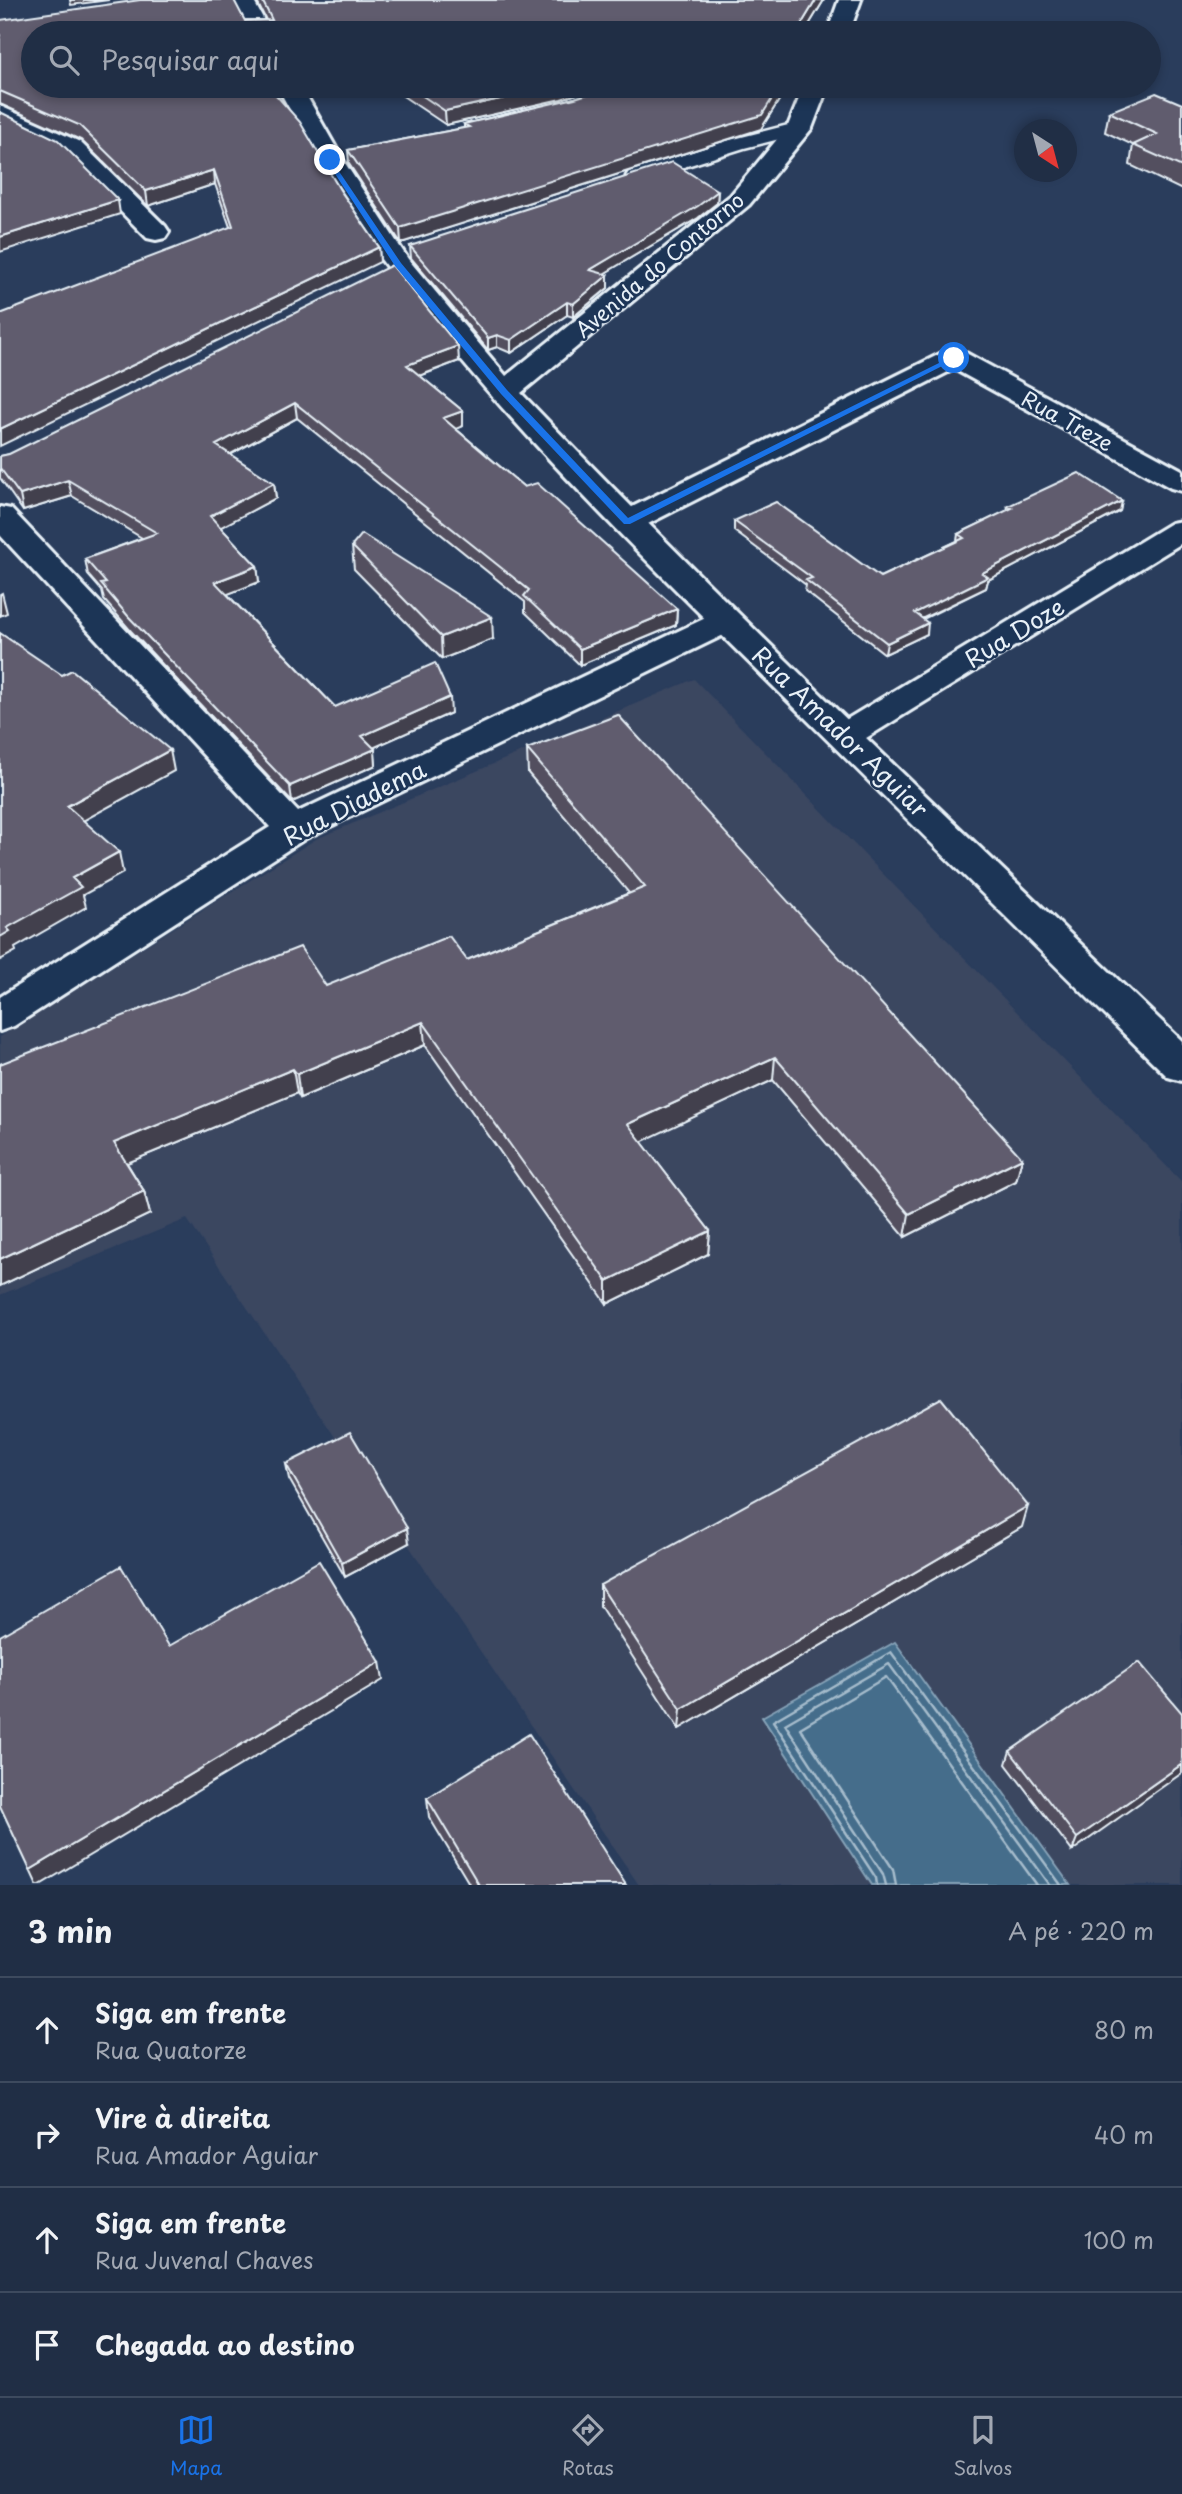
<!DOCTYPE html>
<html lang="pt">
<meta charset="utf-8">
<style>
:root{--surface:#202e45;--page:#2d3a50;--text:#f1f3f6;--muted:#a2a8b3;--line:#3d4a5e;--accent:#1a73e8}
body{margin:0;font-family:"Playpen Sans",sans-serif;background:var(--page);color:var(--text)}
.compass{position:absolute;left:1014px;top:119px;width:63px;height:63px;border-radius:50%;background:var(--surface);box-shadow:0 4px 10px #0003;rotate:144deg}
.stop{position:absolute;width:21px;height:21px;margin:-16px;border:5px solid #1a73e8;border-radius:50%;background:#fff}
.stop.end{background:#1a73e8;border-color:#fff;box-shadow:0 2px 7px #0008}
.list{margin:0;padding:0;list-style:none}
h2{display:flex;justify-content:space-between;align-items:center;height:91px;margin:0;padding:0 28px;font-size:30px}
h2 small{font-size:23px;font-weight:400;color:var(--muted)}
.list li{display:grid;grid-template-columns:46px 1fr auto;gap:21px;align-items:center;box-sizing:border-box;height:105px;padding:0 28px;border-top:2px solid var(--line)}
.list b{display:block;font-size:26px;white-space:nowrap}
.list p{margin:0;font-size:23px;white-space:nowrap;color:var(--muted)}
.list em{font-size:23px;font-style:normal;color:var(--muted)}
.icon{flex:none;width:38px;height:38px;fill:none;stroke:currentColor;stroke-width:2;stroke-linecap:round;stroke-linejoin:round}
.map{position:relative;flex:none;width:1182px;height:1885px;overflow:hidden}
.search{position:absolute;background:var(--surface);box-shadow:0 4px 10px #0003;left:21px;right:21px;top:21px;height:77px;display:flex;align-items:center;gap:18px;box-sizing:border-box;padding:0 24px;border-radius:38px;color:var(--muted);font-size:26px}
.sheet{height:511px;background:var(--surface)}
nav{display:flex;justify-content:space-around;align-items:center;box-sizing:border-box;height:98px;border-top:2px solid var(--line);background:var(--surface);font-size:19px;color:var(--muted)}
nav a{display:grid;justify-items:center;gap:4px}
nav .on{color:var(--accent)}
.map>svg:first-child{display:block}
.built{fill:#3a4661}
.water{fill:#446d8b;stroke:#86a2b7;stroke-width:2}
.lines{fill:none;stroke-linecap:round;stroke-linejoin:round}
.shore{stroke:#a6bccc;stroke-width:2.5}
.service-casing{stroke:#e8f1f8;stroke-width:5}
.minor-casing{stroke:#e8f1f8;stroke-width:6}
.tertiary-casing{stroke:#e8f1f8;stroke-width:6}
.service{fill:#1d3557;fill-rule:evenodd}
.minor{fill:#1d3557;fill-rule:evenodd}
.tertiary{fill:#1d3557;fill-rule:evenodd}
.wall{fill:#534f5f;stroke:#e8f1f8;stroke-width:2}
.shaded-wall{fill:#43404d;stroke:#e8f1f8;stroke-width:2}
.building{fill:#605c6e;stroke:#e8f1f8;stroke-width:2}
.route{fill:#1a73e8}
.labels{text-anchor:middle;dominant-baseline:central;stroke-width:5;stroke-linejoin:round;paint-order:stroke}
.far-street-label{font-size:21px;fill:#e8f1f8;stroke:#1d3557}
.street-label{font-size:24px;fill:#e8f1f8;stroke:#1d3557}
</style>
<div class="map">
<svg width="1182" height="1885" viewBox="0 0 1182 1885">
<rect width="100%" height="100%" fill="#2a3d5c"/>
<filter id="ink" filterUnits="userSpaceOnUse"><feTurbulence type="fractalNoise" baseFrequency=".0143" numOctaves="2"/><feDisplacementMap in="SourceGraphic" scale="14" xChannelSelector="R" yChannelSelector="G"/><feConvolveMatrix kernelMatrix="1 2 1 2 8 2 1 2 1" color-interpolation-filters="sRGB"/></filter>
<g filter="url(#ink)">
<path class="built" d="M 694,679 L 1182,1182 L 1182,1885 L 639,1885 L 187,1219 L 0,1295 L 0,1037 L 316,839 Z"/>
<path class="water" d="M 895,1642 L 1070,1885 L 872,1885 L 762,1717 Z"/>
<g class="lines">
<path class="shore" d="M 877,1885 L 876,1878 L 773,1721 L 891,1652 L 1061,1885
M 886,1885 L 883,1874 L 785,1724 L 889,1664 L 1050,1885
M 896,1885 L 893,1869 L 800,1728 L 886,1677 L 1037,1885"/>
<g class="service-casing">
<path id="service" d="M 800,122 L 809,128 L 807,132 L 744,148 L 636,182 L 626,176 L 629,172 L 730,140 Z"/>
</g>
<g class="minor-casing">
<path id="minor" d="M 0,106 L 80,142 L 165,226 L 169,232 L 165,238 L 156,240 L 147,238 L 62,152 L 0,122 Z
M 954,349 L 964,352 L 1182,470 L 1182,491 L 1171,488 L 954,369 L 638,529 L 627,531 L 616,529 L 611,522 L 616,515 L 944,352 Z
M 0,507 L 11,509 L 298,812 L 714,614 L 726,611 L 738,614 L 742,621 L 738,628 L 306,838 L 14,1026 L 0,1031 L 0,997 L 270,827 L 0,535 Z
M 1182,521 L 1182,543 L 858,743 L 846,746 L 834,743 L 829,735 L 834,727 L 1171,523 Z"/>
</g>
<g class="tertiary-casing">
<path id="tertiary" d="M 231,0 L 253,0 L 271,33 L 249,33 Z
M 839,0 L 861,0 L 849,33 L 827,33 Z
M 277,86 L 301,86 L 343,160 L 408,259 L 506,376 L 731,195 L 788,126 L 804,86 L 828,86 L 812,128 L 749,205 L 521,393 C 734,616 959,827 1182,1041 L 1182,1081 L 1168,1077 C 1035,946 903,815 771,684 C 638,553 502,420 389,270 C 346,213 311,148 277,86 Z"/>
</g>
<use href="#service" class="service"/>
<use href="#minor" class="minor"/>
<use href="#tertiary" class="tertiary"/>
</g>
<path class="wall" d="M 256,0 L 824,0 L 804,33 L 33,33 L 33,86 L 277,86 L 278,93 L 276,94 L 379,247 L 380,262 L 230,227 L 215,184 L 148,206 L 81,140 L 0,104 L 0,20 L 266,20 Z
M 388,86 L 602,86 L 561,99 L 446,125 Z
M 613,86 L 788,86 L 761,129 L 401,243 L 349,164 L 348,150 L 464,128 L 464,124 L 575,98 Z
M 1182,104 L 1182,190 L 1130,165 L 1133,145 L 1105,132 L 1109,112 Z
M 718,191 L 717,203 L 698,218 L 603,274 L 608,275 L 608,288 L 573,317 L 567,315 L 511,353 L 497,347 L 488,350 L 411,258 L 410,246 Z
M 459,361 L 420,376 L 463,411 L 463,426 L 456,429 L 524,487 L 677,609 L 676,625 L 580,665 L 525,612 L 525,602 L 297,418 L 230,455 L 274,483 L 276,498 L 220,527 L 257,566 L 259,582 L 227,594 L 335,707 L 451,713 L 374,747 L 376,765 L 292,802 L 131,631 L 104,600 L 102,591 L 88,575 L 85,559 L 142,538 L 72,496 L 23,511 L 0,478 L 0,456 Z
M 1122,501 L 1120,511 L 988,580 L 986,588 L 923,619 L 927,634 L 885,654 L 805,591 L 806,585 L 734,531 L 734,521 L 880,577 L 957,541 L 958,534 L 1007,511 L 1008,506 Z
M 352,546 L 493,639 L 442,659 L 354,569 Z
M 527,749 L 1022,1158 L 1016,1181 L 905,1237 L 773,1080 L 641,1141 L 710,1231 L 708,1254 L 607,1304 L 425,1045 L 300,1098 L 297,1093 L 127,1163 L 144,1191 L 150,1214 L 0,1286 L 0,1064 L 326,986 L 467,960 L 629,893 L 528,773 Z
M 286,1464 L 409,1543 L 345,1577 L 289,1479 Z
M 1022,1527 L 679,1729 L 600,1606 L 600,1585 Z
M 1182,1713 L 1072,1851 L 1006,1764 L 1010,1751 Z
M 427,1798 L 626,1885 L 470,1885 L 429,1817 Z"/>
<path class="shaded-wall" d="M 70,0 L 109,0 L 71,5 Z
M 816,0 L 824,0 L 804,33 L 796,33 Z
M 265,86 L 277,86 L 278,93 L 266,96 Z
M 305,86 L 319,86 L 305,88 Z
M 560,86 L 602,86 L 561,99 L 446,125 L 445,111 Z
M 780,86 L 788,86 L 761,129 L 401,243 L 400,228 Z
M 214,170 L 215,184 L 148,206 L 146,191 Z
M 718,191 L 717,203 L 698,218 L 590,282 L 590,270 Z
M 118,200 L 120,214 L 0,252 L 0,237 Z
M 379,247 L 380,262 L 0,446 L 0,429 Z
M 608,275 L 608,288 L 573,317 L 573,304 Z
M 567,302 L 567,315 L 511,353 L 511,340 Z
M 497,335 L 497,347 L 488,350 L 488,338 Z
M 458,346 L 459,361 L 408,380 L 407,365 Z
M 295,403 L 297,418 L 218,461 L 216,445 Z
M 463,411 L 463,426 L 444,434 L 443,418 Z
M 68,480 L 72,496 L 23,511 L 20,495 Z
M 274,483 L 276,498 L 212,532 L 210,516 Z
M 1122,501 L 1120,511 L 988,580 L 986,588 L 913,623 L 915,613 L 982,573 Z
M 257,566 L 259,582 L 218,598 L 215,582 Z
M 2,593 L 7,613 L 0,616 L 0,594 Z
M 677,609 L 676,625 L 580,665 L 580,649 Z
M 492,617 L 493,639 L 442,659 L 441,637 Z
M 928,623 L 927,634 L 885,654 L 887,643 Z
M 450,697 L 451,713 L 364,752 L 362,736 Z
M 375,749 L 376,765 L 292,802 L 290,786 Z
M 170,750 L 174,771 L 72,827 L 67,806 Z
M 119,852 L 123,873 L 83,895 L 86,907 L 15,948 L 16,951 L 0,960 L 0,937 L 7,928 L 72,878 Z
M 423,1022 L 425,1045 L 300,1098 L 297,1074 Z
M 775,1057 L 773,1080 L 628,1148 L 628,1124 Z
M 293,1069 L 297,1093 L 120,1166 L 114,1143 Z
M 1022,1158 L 1016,1181 L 905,1237 L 909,1214 Z
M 144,1191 L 150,1214 L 0,1286 L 0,1259 Z
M 710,1231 L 708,1254 L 607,1304 L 607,1281 Z
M 1028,1506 L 1022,1527 L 679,1729 L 681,1709 Z
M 407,1528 L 409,1543 L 345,1577 L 342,1563 Z
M 380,1662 L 383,1680 L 40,1885 L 37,1885 L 30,1870 Z
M 1182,1764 L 1182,1773 L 1072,1851 L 1077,1838 Z"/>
<path class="building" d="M 140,0 L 234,0 L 245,21 L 272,20 L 262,0 L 816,0 L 796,33 L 33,33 L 33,86 L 268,86 L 300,122 L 340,190 L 379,247 L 0,429 L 0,314 L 233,226 L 214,170 L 146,191 L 79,125 L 0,91 L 0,20 Z
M 408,86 L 560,86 L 445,111 Z
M 613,86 L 780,86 L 762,115 L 400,228 L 348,150 L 469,127 L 464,124 L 575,98 Z
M 1156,93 L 1182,104 L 1182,167 L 1133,145 L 1157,134 L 1109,112 Z
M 0,112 L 58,140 L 118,200 L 0,237 Z
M 672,162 L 718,191 L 698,206 L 590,270 L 608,275 L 573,304 L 567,302 L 511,340 L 497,335 L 488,338 L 410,246 Z
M 392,265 L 458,346 L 407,365 L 463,411 L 443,418 L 524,487 L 537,483 L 677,609 L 580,649 L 524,596 L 529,590 L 295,403 L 216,445 L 274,483 L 210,516 L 257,566 L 215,582 L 335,707 L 435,663 L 450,697 L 362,736 L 375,749 L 290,786 L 128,616 L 101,584 L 106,583 L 85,559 L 157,533 L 68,480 L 20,495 L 0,468 L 0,456 L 9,454 Z
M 1079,473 L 1122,501 L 982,573 L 988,577 L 915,613 L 928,623 L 887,643 L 806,580 L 812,578 L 734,521 L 776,502 L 880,577 L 964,538 L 958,534 L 1012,508 L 1008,506 Z
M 362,534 L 492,617 L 441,637 L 352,546 Z
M 0,633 L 62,675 L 72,670 L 170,750 L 67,806 L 119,852 L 72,878 L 81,887 L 7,928 L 10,931 L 0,937 Z
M 618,715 L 1022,1158 L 909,1214 L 775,1057 L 628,1124 L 710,1231 L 607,1281 L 423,1022 L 297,1074 L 293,1069 L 114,1143 L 144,1191 L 0,1259 L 0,1064 L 300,947 L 326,986 L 449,936 L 467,960 L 645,887 L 527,749 Z
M 941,1398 L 1028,1506 L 681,1709 L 600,1585 Z
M 350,1432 L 407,1528 L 342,1563 L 286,1464 Z
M 319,1561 L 380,1662 L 30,1870 L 0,1806 L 0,1636 L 121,1566 L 169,1646 Z
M 1139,1662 L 1182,1713 L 1182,1764 L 1077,1838 L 1010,1751 Z
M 529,1734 L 626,1885 L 479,1885 L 427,1798 Z"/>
</g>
<path class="route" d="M 330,158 L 401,263 L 507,390 L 628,518 L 951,357 L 958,358 L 630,524 L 624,524 L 501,394 L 395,266 L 326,160 Z"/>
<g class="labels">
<g class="far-street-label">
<text transform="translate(659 264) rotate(-40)">Avenida do Contorno</text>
<text transform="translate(1068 420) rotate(29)">Rua Treze</text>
</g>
<g class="street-label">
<text transform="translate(1014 632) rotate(-31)">Rua Doze</text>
<text transform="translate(841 731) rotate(44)">Rua Amador Aguiar</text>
<text transform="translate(354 802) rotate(-27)">Rua Diadema</text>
</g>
</g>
</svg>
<svg class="compass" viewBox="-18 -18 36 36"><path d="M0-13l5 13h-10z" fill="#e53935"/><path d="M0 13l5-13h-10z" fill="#a2a8b3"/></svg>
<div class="stop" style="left:954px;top:358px"></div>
<div class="stop end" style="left:330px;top:160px"></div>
<div class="search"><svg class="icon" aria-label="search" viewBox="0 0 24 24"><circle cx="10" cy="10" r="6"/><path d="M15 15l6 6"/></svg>Pesquisar aqui</div>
</div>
<section class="sheet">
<h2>3 min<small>A pé · 220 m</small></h2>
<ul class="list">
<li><svg class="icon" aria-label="ahead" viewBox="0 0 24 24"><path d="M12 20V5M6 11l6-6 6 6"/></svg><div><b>Siga em frente</b><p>Rua Quatorze</p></div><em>80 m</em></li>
<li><svg class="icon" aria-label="right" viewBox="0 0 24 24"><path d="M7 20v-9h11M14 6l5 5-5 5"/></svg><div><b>Vire à direita</b><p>Rua Amador Aguiar</p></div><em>40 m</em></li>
<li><svg class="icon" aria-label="ahead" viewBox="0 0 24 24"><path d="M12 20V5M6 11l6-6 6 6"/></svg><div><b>Siga em frente</b><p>Rua Juvenal Chaves</p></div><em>100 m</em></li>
<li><svg class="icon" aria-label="arrive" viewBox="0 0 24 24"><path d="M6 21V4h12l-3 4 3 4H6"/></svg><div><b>Chegada ao destino</b></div></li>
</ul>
</section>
<nav>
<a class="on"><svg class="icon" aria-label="map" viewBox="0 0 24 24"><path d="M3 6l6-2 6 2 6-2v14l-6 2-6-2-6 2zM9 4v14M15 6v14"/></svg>Mapa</a>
<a><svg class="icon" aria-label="directions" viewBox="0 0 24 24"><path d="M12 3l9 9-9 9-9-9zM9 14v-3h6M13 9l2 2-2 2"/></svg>Rotas</a>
<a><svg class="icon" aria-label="saved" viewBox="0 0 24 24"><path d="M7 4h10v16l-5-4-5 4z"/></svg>Salvos</a>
</nav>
